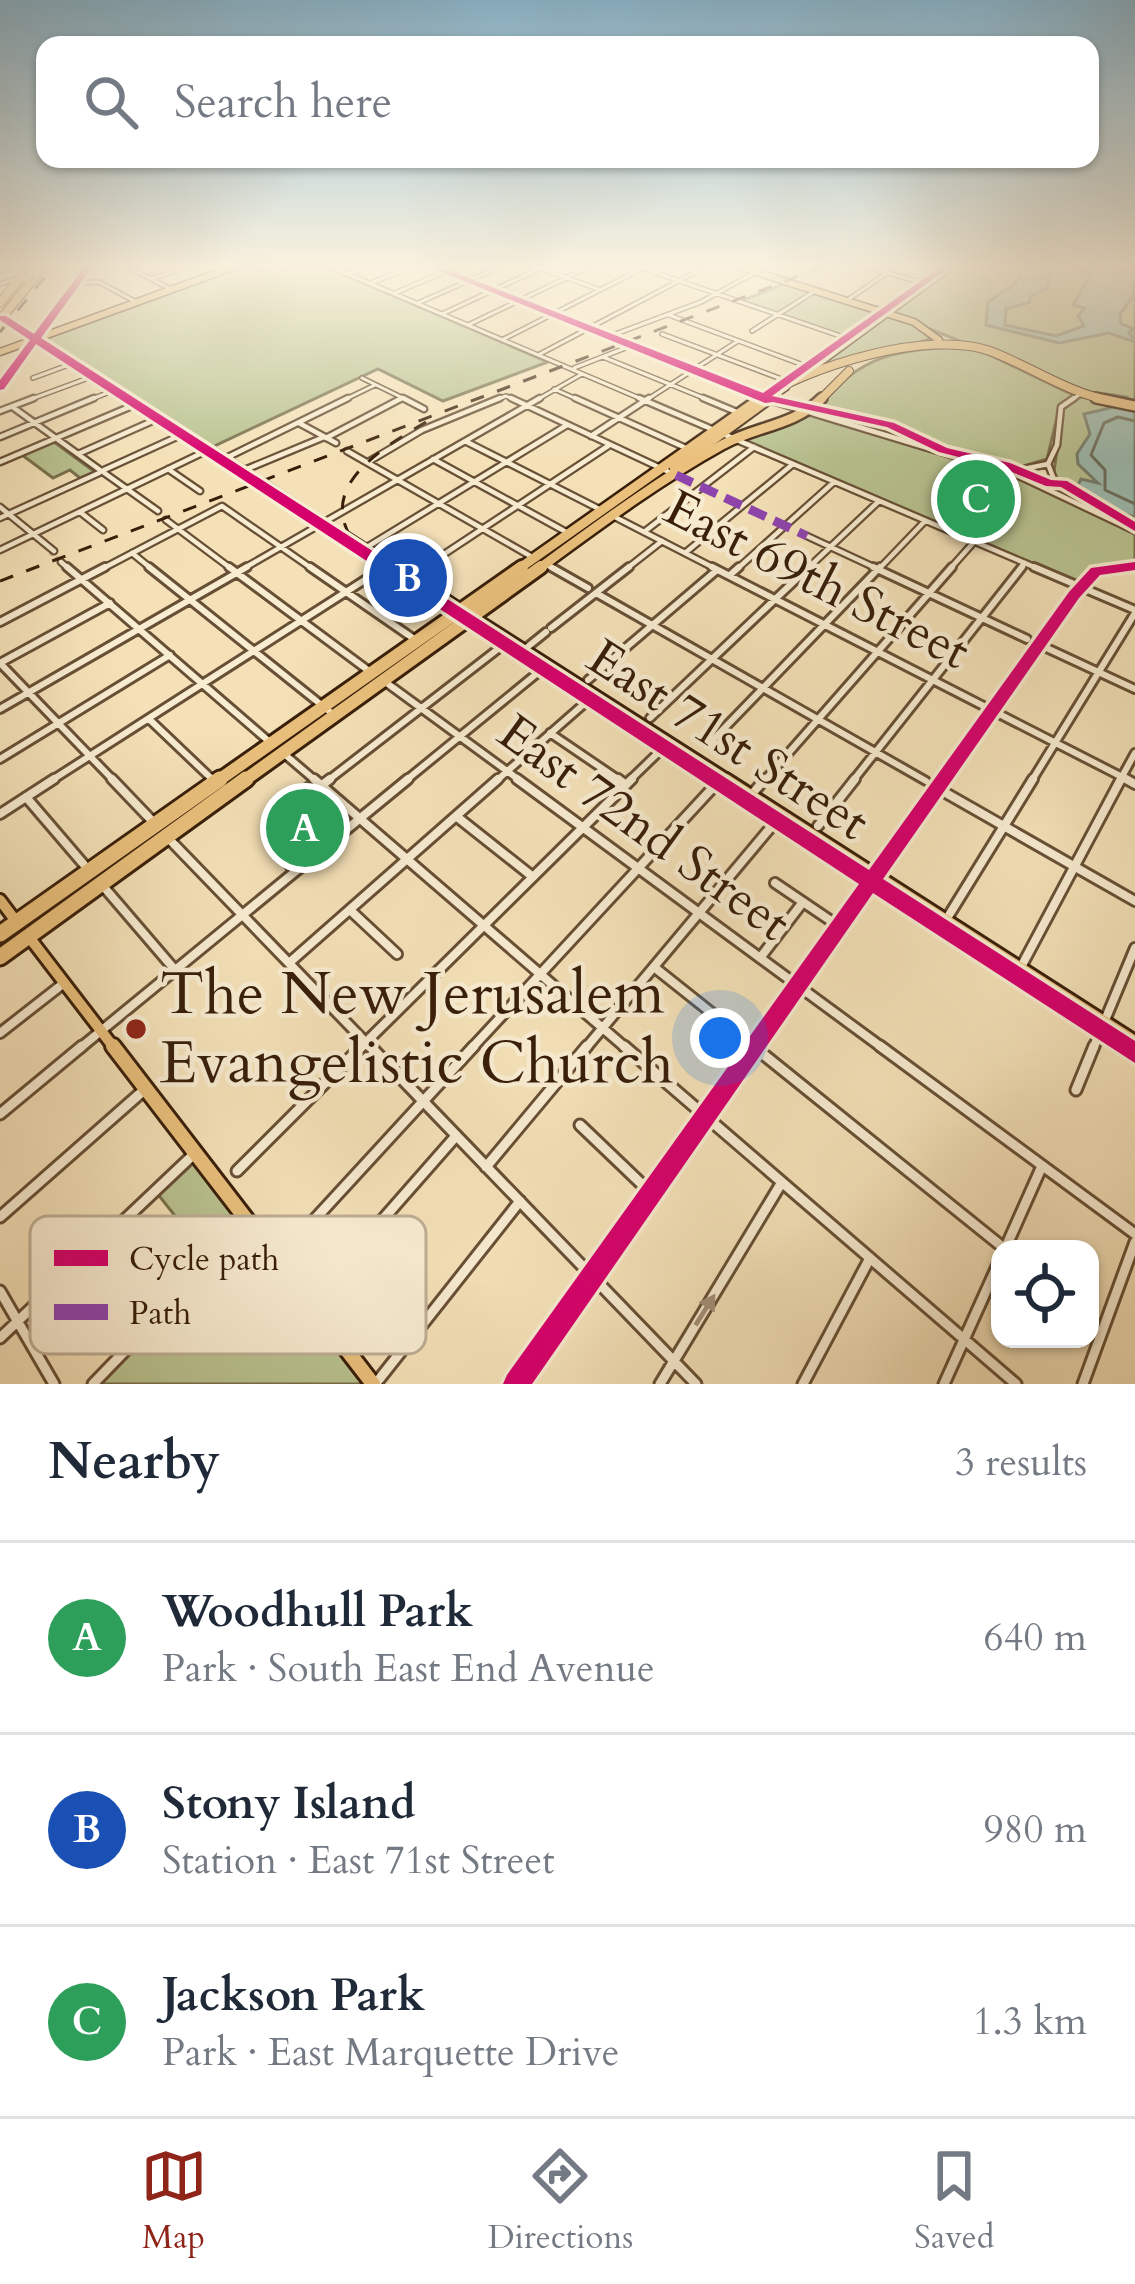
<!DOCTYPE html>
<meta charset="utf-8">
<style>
:root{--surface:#fff;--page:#f2f2f3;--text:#1f2937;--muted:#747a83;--line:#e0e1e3;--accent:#8f2418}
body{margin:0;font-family:Cardo,serif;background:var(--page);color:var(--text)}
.controls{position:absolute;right:36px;bottom:36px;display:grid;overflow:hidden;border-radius:24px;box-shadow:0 3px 9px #0004}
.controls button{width:108px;height:108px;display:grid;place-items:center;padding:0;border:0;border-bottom:3px solid var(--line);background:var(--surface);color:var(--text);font:60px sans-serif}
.you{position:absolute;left:720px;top:1038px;width:42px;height:42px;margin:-30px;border:9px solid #fff;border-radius:50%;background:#1a73e8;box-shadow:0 0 0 18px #1a73e833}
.badge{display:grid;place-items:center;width:78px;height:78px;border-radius:50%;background:var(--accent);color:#fff;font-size:39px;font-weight:700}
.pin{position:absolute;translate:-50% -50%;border:6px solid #fff;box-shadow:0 3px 12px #0006}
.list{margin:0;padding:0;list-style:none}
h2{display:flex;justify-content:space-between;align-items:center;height:156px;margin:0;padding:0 48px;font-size:51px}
h2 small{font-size:39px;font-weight:400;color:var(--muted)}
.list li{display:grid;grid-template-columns:78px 1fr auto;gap:36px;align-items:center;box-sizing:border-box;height:192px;padding:0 48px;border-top:3px solid var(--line)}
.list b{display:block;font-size:45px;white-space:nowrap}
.list p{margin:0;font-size:39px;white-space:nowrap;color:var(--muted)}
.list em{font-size:39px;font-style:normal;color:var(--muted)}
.icon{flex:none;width:66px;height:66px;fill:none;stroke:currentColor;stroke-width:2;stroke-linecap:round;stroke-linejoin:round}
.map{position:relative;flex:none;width:1135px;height:1384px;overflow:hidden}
.search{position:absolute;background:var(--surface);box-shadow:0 3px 9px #0004;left:36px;right:36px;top:36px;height:132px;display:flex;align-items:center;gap:30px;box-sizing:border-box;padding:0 42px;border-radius:24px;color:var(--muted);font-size:45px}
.sheet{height:732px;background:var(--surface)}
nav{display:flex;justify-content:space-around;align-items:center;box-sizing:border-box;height:168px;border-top:3px solid var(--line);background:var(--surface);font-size:33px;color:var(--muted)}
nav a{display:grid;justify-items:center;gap:6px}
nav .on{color:var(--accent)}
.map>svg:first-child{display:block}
.green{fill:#b9c391;stroke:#78704d;stroke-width:3}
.water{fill:#9cbdb2;stroke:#747d6e;stroke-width:3}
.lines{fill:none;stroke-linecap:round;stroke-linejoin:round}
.shore{stroke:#6a6e5e;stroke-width:3}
.minor-tunnel{stroke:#ceba95;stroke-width:4.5;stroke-dasharray:4.5 3;stroke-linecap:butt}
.minor-far4-casing{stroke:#674f35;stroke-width:6}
.minor-far3-casing{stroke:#674f35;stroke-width:9}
.minor-far2-casing{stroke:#674f35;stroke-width:12}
.minor-far1-casing{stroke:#674f35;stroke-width:14}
.minor-casing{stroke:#674f35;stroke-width:15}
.major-far4-casing{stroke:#381e09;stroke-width:9}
.major-far3-casing{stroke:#381e09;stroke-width:12}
.major-far2-casing{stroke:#381e09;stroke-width:15}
.major-far1-casing{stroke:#381e09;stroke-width:16}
.major-casing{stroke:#381e09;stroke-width:20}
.highway-far3-casing{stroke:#381e09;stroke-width:10}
.highway-far2-casing{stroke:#381e09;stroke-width:14}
.highway-far1-casing{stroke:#381e09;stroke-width:18}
.highway-casing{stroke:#381e09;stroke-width:21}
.minor-far4{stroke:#f8ecd1;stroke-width:3}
.minor-far3{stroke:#f8ecd1;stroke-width:4.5}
.minor-far2{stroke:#f8ecd1;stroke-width:6}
.minor-far1{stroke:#f8ecd1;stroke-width:8}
.minor{stroke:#f8ecd1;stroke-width:9}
.major-far4{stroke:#eac07c;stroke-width:6}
.major-far3{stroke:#eac07c;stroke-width:8}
.major-far2{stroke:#eac07c;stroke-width:9}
.major-far1{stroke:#eac07c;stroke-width:10}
.major{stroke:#eac07c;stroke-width:14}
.highway-far3{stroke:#eac07c;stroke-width:8}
.highway-far2{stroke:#eac07c;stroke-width:9}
.highway-far1{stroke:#eac07c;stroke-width:12}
.highway{stroke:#eac07c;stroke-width:15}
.rail-far1{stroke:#381e09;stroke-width:3;stroke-dasharray:14 14;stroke-linecap:butt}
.rail{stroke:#381e09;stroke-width:4.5;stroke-dasharray:33 33;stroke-linecap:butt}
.highway-bridge-casing{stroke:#381e09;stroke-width:10;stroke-linecap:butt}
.highway-bridge{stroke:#eac07c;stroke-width:8}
.quiet{stroke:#8e44ad;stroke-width:9;stroke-dasharray:18 9;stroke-linecap:butt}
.cycleway-casing{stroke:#f8ecd1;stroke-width:7}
.cycleway{fill:#d6006c;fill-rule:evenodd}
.oneway{fill:#a28f77}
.poi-dot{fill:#8f2418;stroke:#f8ecd1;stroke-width:4.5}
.labels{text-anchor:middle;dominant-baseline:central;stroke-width:9;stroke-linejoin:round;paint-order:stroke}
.street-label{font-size:51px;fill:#381e09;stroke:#f8ecd1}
.near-poi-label{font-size:60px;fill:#381e09;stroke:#f8ecd1;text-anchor:start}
.key{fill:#f8ecd1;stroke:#beae95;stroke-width:3}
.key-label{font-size:33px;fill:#381e09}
</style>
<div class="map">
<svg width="1135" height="1384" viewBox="0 0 1135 1384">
<rect width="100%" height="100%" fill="#f4e1b8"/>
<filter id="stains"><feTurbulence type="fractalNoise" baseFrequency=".00167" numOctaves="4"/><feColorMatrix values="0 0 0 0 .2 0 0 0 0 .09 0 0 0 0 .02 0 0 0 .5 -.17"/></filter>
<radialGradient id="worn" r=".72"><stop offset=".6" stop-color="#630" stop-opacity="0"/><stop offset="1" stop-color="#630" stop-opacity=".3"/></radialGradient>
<path class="green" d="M 242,266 L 324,266 L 548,362 L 443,401 L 378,369 L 208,449 L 42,338 Z
M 953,266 L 1135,266 L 1135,404 L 1104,399 L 890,313 Z
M 787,283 L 878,314 L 844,337 L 741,301 Z
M 884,315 L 913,323 L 933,338 L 799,379 Z
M 971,346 L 1075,396 L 1060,405 L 1047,459 L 1014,469 L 814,412 C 862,351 898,350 971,346 Z
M 1081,397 L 1135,407 L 1135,529 L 1067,492 L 1053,478 L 1063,409 Z
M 811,415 L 886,433 L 1045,488 L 1135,534 L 1135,564 L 1097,569 L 1075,581 L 737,438 Z
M 54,442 L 95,472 L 80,478 L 70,470 L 53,478 L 22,455 Z
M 307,782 L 351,820 L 287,871 L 269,836 L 270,810 Z
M 194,1157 L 369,1384 L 97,1384 L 215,1266 L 156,1192 Z"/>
<path class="water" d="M 1024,266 L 1060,266 L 1049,277 L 1048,288 L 1030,297 L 1030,302 L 1006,309 L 1005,325 L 1056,336 L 1084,326 L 1078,316 L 1085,308 L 1073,305 L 1091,274 L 1078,271 C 1097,267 1105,263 1135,275 L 1133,297 L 1120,314 L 1121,324 L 1135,329 L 1129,332 L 1135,342 L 1109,333 L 1059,343 L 986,325 L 988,302 L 1016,283 Z
M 1106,394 L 1127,397 L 1126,407 L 1135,411 L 1135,517 L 1114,511 L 1078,485 L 1081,479 L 1098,483 L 1078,464 L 1077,454 L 1090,434 L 1084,414 L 1110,408 Z"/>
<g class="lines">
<path class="shore" d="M 1135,421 L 1118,417 L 1104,423 L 1091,455 L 1105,470 L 1105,490 L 1135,504"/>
<path class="minor-tunnel" d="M 50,552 L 61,562"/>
<g class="minor-far4-casing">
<path id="minor-far4" d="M 125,266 L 171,289
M 329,266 L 646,401
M 431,266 L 773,401
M 533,266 L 598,289
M 636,266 L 849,339
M 788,266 L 795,268
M 865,266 L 926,284
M 917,266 L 941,273
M 0,270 L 14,266
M 37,272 L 57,266
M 350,273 L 369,266
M 20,278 L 30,266
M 151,279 L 190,266
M 77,283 L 99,282 L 136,302
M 371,283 L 413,266
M 0,284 L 19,278
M 395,293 L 458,266
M 846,301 L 887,273
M 418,303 L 502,266
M 442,314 L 541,268
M 669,315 L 806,366
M 468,325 L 591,266
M 752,331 L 815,291
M 662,334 L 792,383
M 613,335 L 701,302 L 767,266
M 502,340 L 645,267
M 540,354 L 707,266
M 603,357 L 711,401
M 574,368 L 633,345
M 33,378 L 71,364
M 362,378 L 409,401
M 554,389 L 581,401
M 26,401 L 91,377
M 87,401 L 112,391
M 342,401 L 375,385
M 397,401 L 403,398
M 493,401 L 506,396 L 517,401
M 535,401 L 582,374
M 645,401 L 738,341
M 1070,401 L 1079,395"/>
</g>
<g class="minor-far3-casing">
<path id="minor-far3" d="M 403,398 L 424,409
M 511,398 L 671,473
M 575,398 L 688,449
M 639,398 L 1041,570
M 703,398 L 739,413
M 763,398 L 1017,475 L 1135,531
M 14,408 L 100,470
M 0,411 L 34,398
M 299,423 L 336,443
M 591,436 L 649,398
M 0,437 L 94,398
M 326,438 L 402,398
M 465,441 L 601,510
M 347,451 L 532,557
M 78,454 L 157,419
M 224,459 L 348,398
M 433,459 L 566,532
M 0,462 L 134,405
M 368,462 L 422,430 L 500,398
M 1048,464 L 1057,487
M 168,469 L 200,491
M 104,470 L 181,435
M 242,471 L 324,437
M 103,472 L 158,511
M 1009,472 L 1048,464 L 1057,445 L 1061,407 L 1074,398
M 0,507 L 54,551
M 80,512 L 103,530
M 613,516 L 718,570
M 0,518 L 99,473
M 166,520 L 233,570
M 644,532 L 754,447
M 807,536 L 880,570
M 0,550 L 206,451
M 359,552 L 567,425
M 132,553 L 153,570
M 685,553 L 793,464
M 61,562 L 70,570
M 544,563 L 556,570
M 100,570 L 222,506 L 314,570
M 241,570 L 540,398
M 380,570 L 385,567
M 420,570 L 608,446
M 625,570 L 662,541
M 736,570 L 834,482
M 806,570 L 879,501
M 878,570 L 925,521
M 949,570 L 973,543
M 1019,570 L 1025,563
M 1104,570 L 1135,566"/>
</g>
<g class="minor-far2-casing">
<path id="minor-far2" d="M 67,567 L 272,744
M 149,567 L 334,715
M 229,567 L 373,674
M 310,567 L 417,641
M 551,567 L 588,588
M 712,567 L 1132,782
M 873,567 L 1027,639
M 1034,567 L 1135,610
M 730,575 L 739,567
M 411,576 L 425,567
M 596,593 L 926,781
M 0,622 L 105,567
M 551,628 L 629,567
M 1038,644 L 1135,689
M 525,649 L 546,632
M 0,663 L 115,782
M 0,663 L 110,603
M 588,680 L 717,570
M 384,681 L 522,782
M 0,709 L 247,567
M 650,718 L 809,567
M 149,719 L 215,782
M 550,733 L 622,782
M 710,743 L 880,567
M 282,752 L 317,782
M 0,759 L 170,655
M 778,765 L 952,567
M 49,782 L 385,567
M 326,782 L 507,642
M 404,782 L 546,666
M 495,782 L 593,696
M 628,782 L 663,748
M 763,782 L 773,771
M 852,782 L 1022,567
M 942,782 L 1074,595 L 1096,571 L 1127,567
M 1031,782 L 1135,613
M 1119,782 L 1135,753"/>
</g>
<g class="minor-far1-casing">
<path id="minor-far1" d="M 112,779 L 156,825
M 212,779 L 216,783
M 314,779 L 627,1049
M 517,779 L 884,1049
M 618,779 L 626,785
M 1126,779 L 1135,784
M 321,786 L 330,779
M 937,788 L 1135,901
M 752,794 L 765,779
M 26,797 L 86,867
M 0,814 L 54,779
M 456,816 L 533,877
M 818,826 L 855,779
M 169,839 L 372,1049
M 775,883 L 840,927
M 103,886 L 175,970
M 350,910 L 397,954
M 946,920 L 1033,779
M 760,958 L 803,902
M 289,963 L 498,779
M 654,967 L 757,1049
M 1021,967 L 1121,779
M 0,1033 L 64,983
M 79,1049 L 408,779
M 359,1049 L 632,779
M 471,1049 L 718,782
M 585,1049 L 776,821
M 753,1049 L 944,779
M 1093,1049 L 1135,948"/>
</g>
<g class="minor-casing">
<path id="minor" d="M 370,1046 L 696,1384
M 624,1046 L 1016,1384
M 753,1046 L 1005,1249
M 880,1046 L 1135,1234
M 1076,1090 L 1094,1046
M 0,1114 L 82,1046
M 580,1125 L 651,1193
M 486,1167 L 587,1046
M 237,1171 L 362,1046
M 0,1217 L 143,1091
M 1005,1249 L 1042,1166
M 280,1257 L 474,1046
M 0,1291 L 54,1384
M 312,1300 L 456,1136
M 0,1338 L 193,1155
M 377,1382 L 520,1201
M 93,1384 L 207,1266
M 516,1384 L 755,1046
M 660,1384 L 782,1182
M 803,1384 L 870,1258
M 944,1384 L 1000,1260
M 1083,1384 L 1135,1242"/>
</g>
<g class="major-far4-casing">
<path id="major-far4" d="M 737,266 L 772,277
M 768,276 L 914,322 L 939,340
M 3,318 L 134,401
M 0,352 L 236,266
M 800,377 L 951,266
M 0,387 L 89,266
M 766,401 L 786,387"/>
</g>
<g class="major-far3-casing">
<path id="major-far3" d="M 129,398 L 251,476
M 674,469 L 771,398
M 262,483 L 395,570
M 346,536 L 399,570"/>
</g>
<g class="major-far2-casing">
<path id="major-far2" d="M 391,567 L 720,782
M 394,567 L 731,782"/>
</g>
<g class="major-far1-casing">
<path id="major-far1" d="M 716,779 L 1129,1049
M 726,779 L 1135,1041
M 0,900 L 18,924
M 29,937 L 115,1049"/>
</g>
<g class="major-casing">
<path id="major" d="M 113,1046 L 373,1384
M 1125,1046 L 1135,1053"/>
</g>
<g class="highway-far3-casing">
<path id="highway-far3" d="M 0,303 L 20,278
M 4,315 L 40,271
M 757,401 C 807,366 931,329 990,351 C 1032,367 1066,392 1111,401
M 819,401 L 849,371"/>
</g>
<g class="highway-far2-casing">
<path id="highway-far2" d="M 1096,398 L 1135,406
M 517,570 L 761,398
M 537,570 C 597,526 657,481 722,445 C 756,426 794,426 822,398"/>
</g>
<g class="highway-far1-casing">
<path id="highway-far1" d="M 216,782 L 522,567
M 242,782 L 541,567"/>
</g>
<g class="highway-casing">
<path id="highway" d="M 0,934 L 220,779
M 0,957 L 246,779"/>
</g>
<use href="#minor-far4" class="minor-far4"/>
<use href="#minor-far3" class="minor-far3"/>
<use href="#minor-far2" class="minor-far2"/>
<use href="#minor-far1" class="minor-far1"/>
<use href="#minor" class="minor"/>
<use href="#major-far4" class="major-far4"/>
<use href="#major-far3" class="major-far3"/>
<use href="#major-far2" class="major-far2"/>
<use href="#major-far1" class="major-far1"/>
<use href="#major" class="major"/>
<use href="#highway-far3" class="highway-far3"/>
<use href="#highway-far2" class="highway-far2"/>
<use href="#highway-far1" class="highway-far1"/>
<use href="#highway" class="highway"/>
<path class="rail-far1" d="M 0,332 L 54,266
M 426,422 C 384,447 311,488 357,546 L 1135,1049
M 0,581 L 825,266"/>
<path class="rail" d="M 1131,1046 L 1135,1049"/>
<g class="highway-bridge-casing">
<path id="highway-bridge" d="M 27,278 L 32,273"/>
</g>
<use href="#highway-bridge" class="highway-bridge"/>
<path class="quiet" d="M 676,475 L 807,536"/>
<g class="cycleway-casing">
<path id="cycleway" d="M 85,266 L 93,266 L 41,338 L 869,870 L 1069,592 L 1091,568 L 1135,562 L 1135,570 L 1100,575 L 1079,598 L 883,879 L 1135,1041 L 1135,1063 L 873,893 L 532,1384 L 503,1384 L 507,1375 L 859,884 L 36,344 L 4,389 L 0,390 L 0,380 L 30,340 L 0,320 L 0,316 L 6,316 L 34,334 Z
M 427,266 L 438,266 L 763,393 L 942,266 L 951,266 L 772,396 L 894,423 L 947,448 L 1010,463 L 1051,480 L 1067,481 L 1135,522 L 1135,531 L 1061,487 L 1046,486 L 1002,468 L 939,452 L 887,427 L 773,402 L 765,403 Z"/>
</g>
<use href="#cycleway" class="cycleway"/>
</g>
<defs><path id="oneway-solid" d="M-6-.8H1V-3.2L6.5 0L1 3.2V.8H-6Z" transform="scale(3)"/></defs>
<use class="oneway" href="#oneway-solid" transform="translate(705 1310) rotate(-58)"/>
<linearGradient id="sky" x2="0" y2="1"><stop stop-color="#89b8d2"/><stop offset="0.58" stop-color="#faf2df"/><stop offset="1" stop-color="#faf2df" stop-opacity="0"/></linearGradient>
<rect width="1135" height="459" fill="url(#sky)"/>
<circle class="poi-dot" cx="136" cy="1029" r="12"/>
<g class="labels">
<g class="street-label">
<text transform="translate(817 580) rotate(27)">East 69th Street</text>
<text transform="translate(728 740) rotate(33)">East 71st Street</text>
<text transform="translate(644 828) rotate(36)">East 72nd Street</text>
</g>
<g class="near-poi-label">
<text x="160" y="994">The New Jerusalem<tspan x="160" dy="69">Evangelistic Church</tspan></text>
</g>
</g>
<rect x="30" y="1216" width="396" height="138" rx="18" class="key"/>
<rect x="54" y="1250" width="54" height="16" fill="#d6006c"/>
<rect x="54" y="1304" width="54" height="16" fill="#8e44ad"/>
<g class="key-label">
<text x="129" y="1270">Cycle path</text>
<text x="129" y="1324">Path</text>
</g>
<rect width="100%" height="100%" filter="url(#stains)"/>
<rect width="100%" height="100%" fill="url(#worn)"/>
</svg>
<div class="controls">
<button><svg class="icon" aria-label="locate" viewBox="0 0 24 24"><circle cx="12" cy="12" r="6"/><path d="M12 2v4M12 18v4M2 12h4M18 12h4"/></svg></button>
</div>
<div class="you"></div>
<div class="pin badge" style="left:305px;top:828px;background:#2e9e5b">A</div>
<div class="pin badge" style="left:408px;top:578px;background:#1a4fb4">B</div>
<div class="pin badge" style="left:976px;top:499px;background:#2e9e5b">C</div>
<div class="search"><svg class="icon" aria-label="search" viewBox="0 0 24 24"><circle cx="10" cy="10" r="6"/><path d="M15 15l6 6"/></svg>Search here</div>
</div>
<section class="sheet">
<h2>Nearby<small>3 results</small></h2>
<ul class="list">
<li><span class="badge" style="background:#2e9e5b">A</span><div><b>Woodhull Park</b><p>Park · South East End Avenue</p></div><em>640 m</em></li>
<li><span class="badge" style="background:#1a4fb4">B</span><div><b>Stony Island</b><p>Station · East 71st Street</p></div><em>980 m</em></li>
<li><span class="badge" style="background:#2e9e5b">C</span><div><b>Jackson Park</b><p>Park · East Marquette Drive</p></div><em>1.3 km</em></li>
</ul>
</section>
<nav>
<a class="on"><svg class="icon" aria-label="map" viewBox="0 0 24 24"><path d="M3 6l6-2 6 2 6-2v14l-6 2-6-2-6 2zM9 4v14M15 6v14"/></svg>Map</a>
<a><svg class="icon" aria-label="directions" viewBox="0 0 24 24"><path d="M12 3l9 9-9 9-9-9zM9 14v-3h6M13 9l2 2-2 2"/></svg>Directions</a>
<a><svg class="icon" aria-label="saved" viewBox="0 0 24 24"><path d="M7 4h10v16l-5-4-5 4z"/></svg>Saved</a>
</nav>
